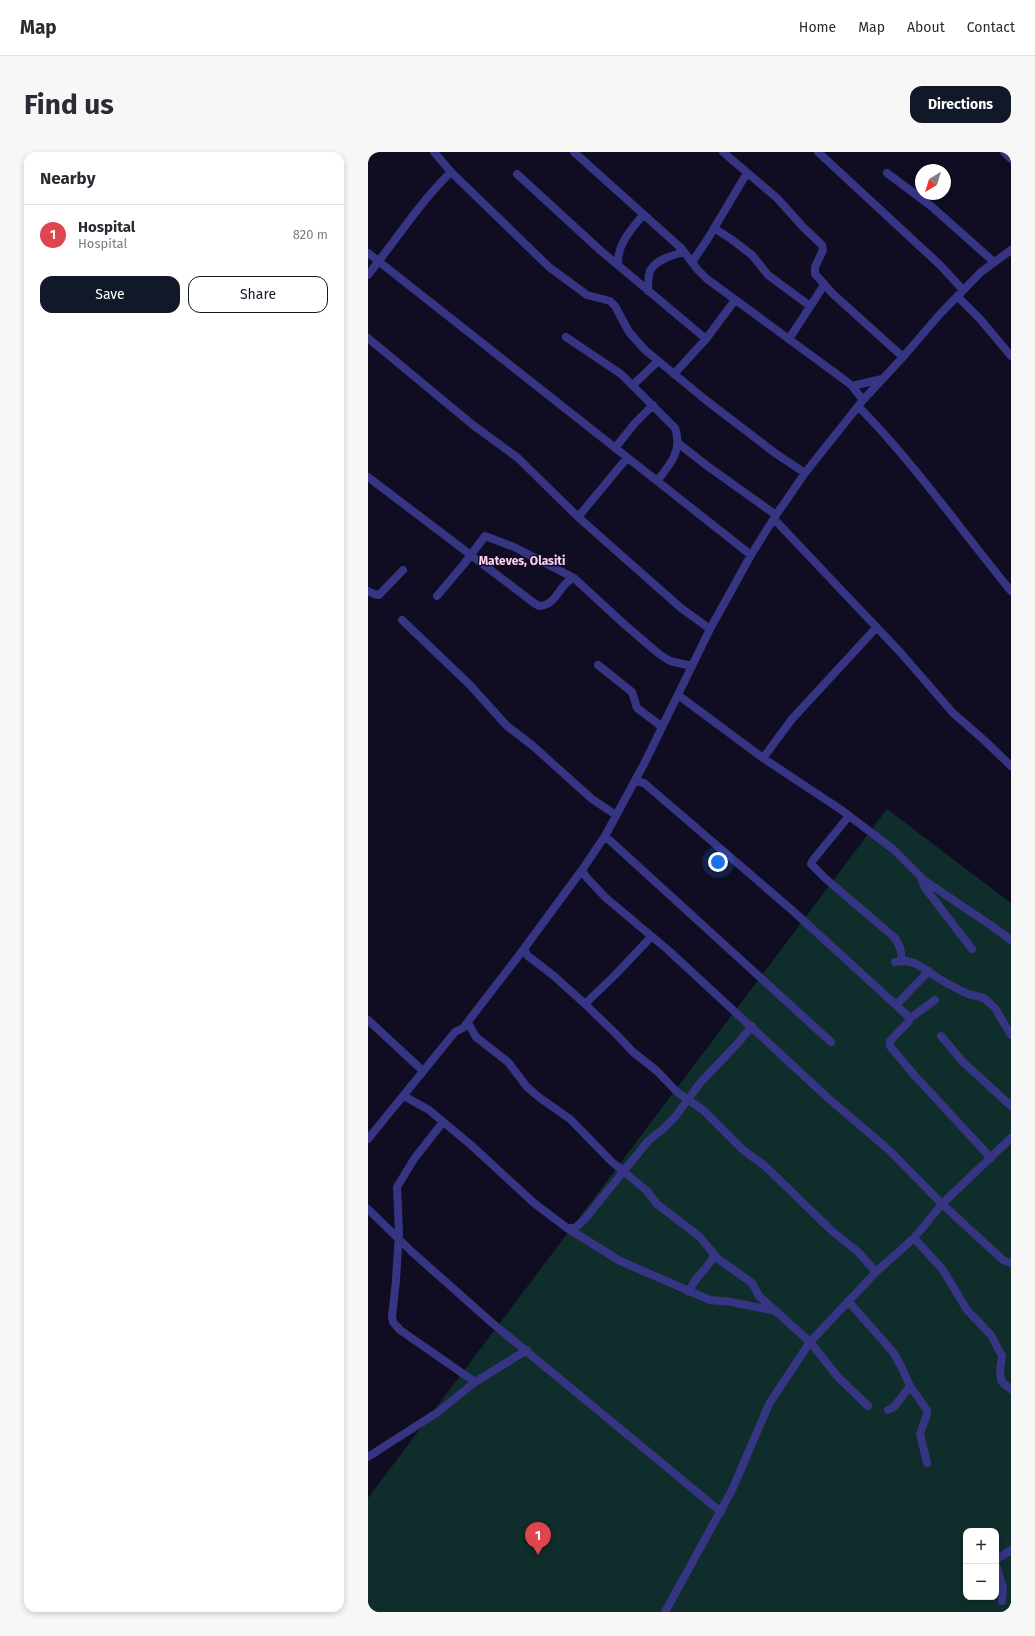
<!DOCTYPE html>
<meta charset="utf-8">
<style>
:root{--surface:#fff;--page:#f7f7f7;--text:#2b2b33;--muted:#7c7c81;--line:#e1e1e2;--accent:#111827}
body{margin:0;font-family:"Fira Sans",sans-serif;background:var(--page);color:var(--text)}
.controls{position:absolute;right:12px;bottom:12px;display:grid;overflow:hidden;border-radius:8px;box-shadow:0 2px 6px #0003}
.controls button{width:36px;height:36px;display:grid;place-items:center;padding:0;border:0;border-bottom:1px solid var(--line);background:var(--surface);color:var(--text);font:20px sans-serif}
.compass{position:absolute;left:547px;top:12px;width:36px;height:36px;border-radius:50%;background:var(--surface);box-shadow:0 2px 6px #0003;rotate:218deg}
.you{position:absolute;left:350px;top:710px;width:14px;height:14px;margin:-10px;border:3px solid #fff;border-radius:50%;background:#1a73e8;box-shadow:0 0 0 6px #1a73e833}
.badge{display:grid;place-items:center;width:26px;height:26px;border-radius:50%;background:var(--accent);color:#fff;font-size:13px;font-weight:700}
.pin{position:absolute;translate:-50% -33px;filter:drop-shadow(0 1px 2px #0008)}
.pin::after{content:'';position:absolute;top:21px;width:14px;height:12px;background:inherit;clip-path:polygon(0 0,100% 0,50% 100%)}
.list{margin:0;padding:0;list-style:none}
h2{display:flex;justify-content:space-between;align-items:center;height:52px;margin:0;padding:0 16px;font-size:17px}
h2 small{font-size:13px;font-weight:400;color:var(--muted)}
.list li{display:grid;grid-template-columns:26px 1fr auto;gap:12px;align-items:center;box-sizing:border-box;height:60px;padding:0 16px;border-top:1px solid var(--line)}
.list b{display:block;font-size:15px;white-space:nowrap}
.list p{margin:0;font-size:13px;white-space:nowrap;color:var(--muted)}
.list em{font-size:13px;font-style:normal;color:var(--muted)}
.actions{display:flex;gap:8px;padding:12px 16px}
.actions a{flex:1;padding:9px 0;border:1px solid var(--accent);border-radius:12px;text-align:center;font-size:14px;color:var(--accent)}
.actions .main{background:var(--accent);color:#fff}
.map{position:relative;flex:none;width:643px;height:1460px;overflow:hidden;border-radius:12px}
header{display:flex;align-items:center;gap:24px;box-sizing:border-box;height:56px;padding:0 20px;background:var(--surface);border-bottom:1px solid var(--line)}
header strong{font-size:19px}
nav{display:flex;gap:22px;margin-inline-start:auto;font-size:14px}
.intro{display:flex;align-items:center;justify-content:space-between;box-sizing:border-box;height:96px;padding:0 24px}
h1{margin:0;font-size:28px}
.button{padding:10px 18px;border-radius:12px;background:var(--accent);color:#fff;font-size:14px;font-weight:700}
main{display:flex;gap:24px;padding:0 24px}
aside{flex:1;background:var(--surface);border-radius:12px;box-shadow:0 2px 6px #0003}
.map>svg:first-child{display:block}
.green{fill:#0f2d2b;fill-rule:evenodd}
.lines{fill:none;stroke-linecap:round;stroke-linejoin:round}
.minor{stroke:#363584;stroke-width:8}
.labels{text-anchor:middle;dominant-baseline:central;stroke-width:3;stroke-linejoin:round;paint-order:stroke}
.neighbourhood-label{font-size:12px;font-weight:bold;fill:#ffd0ef;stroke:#100c22}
</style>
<header>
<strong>Map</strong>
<nav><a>Home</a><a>Map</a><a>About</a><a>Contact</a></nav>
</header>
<div class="intro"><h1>Find us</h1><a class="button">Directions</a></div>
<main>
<aside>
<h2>Nearby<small></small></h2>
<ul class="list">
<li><span class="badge" style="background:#e0444e">1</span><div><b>Hospital</b><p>Hospital</p></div><em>820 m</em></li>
</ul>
<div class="actions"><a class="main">Save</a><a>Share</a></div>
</aside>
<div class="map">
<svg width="643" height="1460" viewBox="0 0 643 1460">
<rect width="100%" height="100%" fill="#100c22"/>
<path class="green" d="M 519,657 L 643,751 L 643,1460 L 0,1460 L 0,1346 ZM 598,1379 L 628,1379 L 628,1445 L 598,1445 Z"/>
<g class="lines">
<path class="minor" d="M 66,0 L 83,20 L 181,115 L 219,143 L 242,149 L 247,154 L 261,180 L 277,198 L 339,249 L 407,301 L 437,321
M 206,0 L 313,96 L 330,118 L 339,127 L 478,229 L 484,234 L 495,248
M 355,0 L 409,46 L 435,75 L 454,93 L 455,98 L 447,115 L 447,122 L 465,142 L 535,205
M 450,0 L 572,113 L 595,138
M 636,0 L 643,7
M 519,21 L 563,54 L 626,110
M 149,22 L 233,99 L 338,187
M 346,76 L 363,87 L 384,103 L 400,123 L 442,154
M 0,101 L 383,403
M 324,110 L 339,88 L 379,21
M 250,112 C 249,92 263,78 275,63
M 0,123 C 27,89 52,50 83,20
M 280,139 C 280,132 280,125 282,119 C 287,108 305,103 316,100
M 589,144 L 612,167 L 643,204
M 198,185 L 253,222 L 307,276 C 315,298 302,313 289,329
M 0,186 L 105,273 L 150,306 L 210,365 L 313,456 L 342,477
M 421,187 L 456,133
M 306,222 L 338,187 L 367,148
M 265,233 L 290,209
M 484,234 L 514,227
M 490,254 C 546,311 592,377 643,439
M 310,291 L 338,313 L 408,363
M 247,296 L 267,271 L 285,253
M 0,325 L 166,451 L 171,454 C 189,454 191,431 206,426 L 256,472 L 291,502 L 302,509 L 324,514
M 210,365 L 259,306
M 406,367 L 532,500 L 585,561 L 616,588 L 643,614
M 0,439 L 6,442 L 11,443 L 35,418
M 69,444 L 96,412 L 117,384 L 146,395 L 206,426
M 34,468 L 101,532 L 139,574 L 165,594 L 224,647 L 248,663
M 230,513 L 264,540 L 269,556 L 293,574
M 310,543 L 395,606 L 472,657 L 525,697 L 557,729 L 621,772 L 643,788
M 395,606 L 424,567 L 508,476
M 267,629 L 276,631 L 425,759 L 541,865 L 541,869 L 522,889 L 522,894 L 547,924 L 623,1006
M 481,664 L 445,708 L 443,712 L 458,727 L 526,785 C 532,793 534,799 533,809
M 237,684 L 463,890
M 214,718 L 219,726 L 238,746 L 300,798 L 460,946 L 522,999 L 574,1052 L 635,1108 L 643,1111
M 553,726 L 557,736 L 604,797
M 156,797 L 160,804 L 186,824 L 217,852 L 248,882 L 265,900 L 289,919 L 309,940 L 335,958 L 375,998 L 397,1014 L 464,1079 L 489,1099 L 508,1120
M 527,810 L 538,809 L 547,811 L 578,831 L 600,842 L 616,846 L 627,856 L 643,883
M 217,852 L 248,822 L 283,785
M 528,853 L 561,819
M 541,867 L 567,848
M 0,868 L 55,919
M 100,871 L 108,885 L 140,910 L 159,935 L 172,946 L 202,967 L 243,1009 L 279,1039 L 289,1052 L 332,1085 L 349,1106 L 384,1131 L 391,1144 L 442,1190 L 470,1225 L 500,1254
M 573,884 L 595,910 L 643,954
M 36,944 L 61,958 L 103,993 L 166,1051 L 199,1076 L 252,1109 L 342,1148 L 363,1150 L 408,1159
M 75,970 L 46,1007 L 29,1035 L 31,1079 L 28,1128 L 24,1165 L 25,1170 L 32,1178 L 107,1230
M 0,987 L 87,880 L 95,876 L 152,802 L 214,718 L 237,684 L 277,610 L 342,477 L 383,403 L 408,363 L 437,321 L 495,248 L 535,205 L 572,162 L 613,120 L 643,98
M 0,1057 L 43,1099 L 123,1170 L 353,1360
M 199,1076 L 207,1076 L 216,1068 L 280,989 L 295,977 L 307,965 L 332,931 L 370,891 L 384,874
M 546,1086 L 575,1118 L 599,1158 L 623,1183 L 634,1204 L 632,1218 L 633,1228 L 636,1232 L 643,1237
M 321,1140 C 325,1125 341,1117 346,1103
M 480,1149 L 525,1200 L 534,1216 L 542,1234 L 559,1258 L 559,1262 L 552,1282 L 559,1311
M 520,1258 L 526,1255 L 542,1234
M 0,1305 L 70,1260 L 107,1230 L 159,1198
M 628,1408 L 643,1398
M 628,1413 L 635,1436 L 634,1449
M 297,1460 L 364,1338 L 401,1252 L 442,1190 L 508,1120 L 546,1086 L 574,1052 L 643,986"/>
</g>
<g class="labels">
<g class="neighbourhood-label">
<text x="154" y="409">Mateves, Olasiti</text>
</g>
</g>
</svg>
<div class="controls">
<button>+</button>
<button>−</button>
</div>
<svg class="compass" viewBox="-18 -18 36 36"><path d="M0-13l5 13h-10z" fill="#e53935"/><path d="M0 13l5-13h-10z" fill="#7c7c81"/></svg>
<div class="you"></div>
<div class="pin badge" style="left:170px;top:1403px;background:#e0444e">1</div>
</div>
</main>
